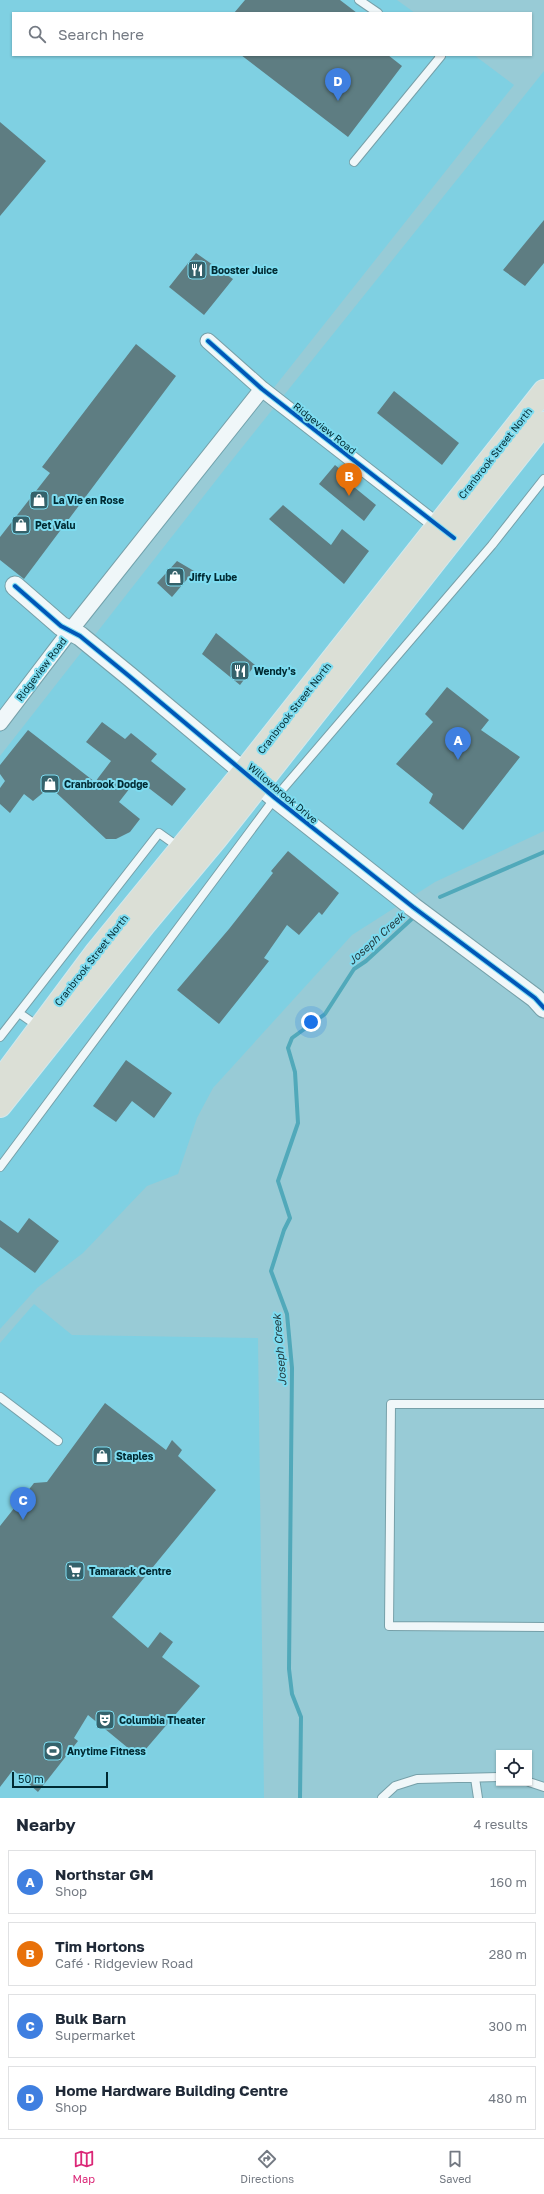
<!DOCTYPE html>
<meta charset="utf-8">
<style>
:root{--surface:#fff;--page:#f6f6f7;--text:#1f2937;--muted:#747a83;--line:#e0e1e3;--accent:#db2777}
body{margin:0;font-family:"Golos Text",sans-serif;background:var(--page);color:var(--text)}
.controls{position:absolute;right:12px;bottom:12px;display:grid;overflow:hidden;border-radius:0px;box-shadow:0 1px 3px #0004}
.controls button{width:36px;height:36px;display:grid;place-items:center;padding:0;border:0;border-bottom:1px solid var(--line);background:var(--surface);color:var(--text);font:20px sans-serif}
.scale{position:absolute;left:12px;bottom:10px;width:96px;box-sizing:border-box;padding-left:4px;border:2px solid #002a32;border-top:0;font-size:11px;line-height:14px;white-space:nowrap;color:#002a32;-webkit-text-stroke:3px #7edcf0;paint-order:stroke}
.you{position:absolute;left:311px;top:1022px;width:14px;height:14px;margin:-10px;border:3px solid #fff;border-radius:50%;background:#1a73e8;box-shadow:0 0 0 6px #1a73e833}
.badge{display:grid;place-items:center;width:26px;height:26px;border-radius:50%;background:var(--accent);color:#fff;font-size:13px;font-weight:700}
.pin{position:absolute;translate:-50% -33px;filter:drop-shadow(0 1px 2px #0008)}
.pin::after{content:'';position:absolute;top:21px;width:14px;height:12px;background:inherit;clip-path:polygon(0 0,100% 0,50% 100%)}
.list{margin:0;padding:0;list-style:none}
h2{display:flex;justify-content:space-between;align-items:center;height:52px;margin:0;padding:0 16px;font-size:17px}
h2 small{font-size:13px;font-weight:400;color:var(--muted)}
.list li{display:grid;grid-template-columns:26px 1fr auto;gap:12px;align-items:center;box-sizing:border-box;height:64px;margin:0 8px 8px;padding:0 8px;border:1px solid var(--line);border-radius:0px}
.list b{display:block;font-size:15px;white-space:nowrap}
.list p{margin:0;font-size:13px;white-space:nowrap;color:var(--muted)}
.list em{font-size:13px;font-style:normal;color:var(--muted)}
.icon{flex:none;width:22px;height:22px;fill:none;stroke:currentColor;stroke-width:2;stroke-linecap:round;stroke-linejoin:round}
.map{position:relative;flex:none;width:544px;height:1798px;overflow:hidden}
.search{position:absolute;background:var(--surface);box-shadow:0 1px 3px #0004;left:12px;right:12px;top:12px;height:44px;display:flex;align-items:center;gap:10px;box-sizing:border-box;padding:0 14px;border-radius:0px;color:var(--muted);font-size:15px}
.sheet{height:340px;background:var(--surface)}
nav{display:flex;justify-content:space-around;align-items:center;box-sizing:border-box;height:56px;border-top:1px solid var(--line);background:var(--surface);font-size:11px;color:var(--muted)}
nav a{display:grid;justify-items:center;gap:2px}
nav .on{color:var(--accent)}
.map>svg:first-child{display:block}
.built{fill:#7fd0e2}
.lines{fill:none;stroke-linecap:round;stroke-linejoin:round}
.stream{stroke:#51a9ba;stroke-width:4}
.building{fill:#5e7d82}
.service-casing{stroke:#76a0a9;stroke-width:10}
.minor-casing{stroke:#76a0a9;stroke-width:17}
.tertiary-casing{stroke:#76a0a9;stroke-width:21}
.trunk-casing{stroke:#d1e8ed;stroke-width:24}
.service{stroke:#f0f7f9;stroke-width:8}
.minor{stroke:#f0f7f9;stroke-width:15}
.tertiary{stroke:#f0f7f9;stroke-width:19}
.trunk{stroke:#dbdfd6;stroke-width:22}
.cycleway-casing{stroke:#7edcf0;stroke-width:6}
.cycleway{stroke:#0057b8;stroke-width:4}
.labels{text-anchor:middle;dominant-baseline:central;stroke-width:4;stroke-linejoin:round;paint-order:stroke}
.poi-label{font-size:10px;font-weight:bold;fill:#002a32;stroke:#7edcf0;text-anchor:start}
.street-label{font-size:10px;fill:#002a32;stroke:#7edcf0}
.water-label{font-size:11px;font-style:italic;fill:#233a3f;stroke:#7edcf0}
</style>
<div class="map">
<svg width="544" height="1798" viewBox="0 0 544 1798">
<rect width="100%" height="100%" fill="#98cbd6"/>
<path class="built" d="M 0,0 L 397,0 L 415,13 L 13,13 L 13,55 L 474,55 L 514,85 L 0,733 Z
M 544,71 L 544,831 L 435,882 L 352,935 L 213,1088 L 197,1118 L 178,1174 L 147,1186 L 83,1253 L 37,1288 L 0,1329 L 0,756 L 228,465 Z
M 34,1304 L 72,1335 L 258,1338 L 264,1798 L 0,1798 L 0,1343 Z"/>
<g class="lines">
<path class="stream" d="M 440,897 L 544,852
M 300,1798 L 301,1717 L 292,1694 L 289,1669 L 292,1368 L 287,1314 L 271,1271 L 284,1230 L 290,1218 L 278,1181 L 298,1123 L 295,1072 L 288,1048 L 292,1038 L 325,1014 L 354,969 L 366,961 L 415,916"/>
</g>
<path class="building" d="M 245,0 L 340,0 L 357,13 L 234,13 Z
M 241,55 L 388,55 L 402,66 L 348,137 Z
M 0,122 L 46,161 L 0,216 Z
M 544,220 L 544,263 L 525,286 L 503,270 Z
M 196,253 L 233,279 L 204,315 L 169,287 Z
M 136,344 L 176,376 L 24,579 L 0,560 L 0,537 L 50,473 L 42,467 Z
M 394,391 L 459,443 L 442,465 L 377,413 Z
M 335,465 L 357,483 L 354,487 L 376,505 L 364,521 L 319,484 Z
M 283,505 L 331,545 L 342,529 L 369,551 L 344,584 L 269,519 Z
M 177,561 L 194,571 L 172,597 L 157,583 Z
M 216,633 L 255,665 L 240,685 L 202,654 Z
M 447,687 L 489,720 L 481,730 L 520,757 L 463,830 L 429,803 L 433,794 L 396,764 L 433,722 L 425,714 Z
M 102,722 L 125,739 L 131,733 L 157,754 L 151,761 L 186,789 L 172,806 L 137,779 L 119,802 L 140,819 L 130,832 L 116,839 L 106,839 L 50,787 L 33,801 L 24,794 L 10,813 L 0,804 L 0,788 L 5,781 L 0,774 L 0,765 L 28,730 L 95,782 L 111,761 L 86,742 Z
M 288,851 L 339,893 L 322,915 L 319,912 L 299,935 L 287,925 L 264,958 L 269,961 L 219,1024 L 177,990 L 229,929 L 273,873 L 271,871 Z
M 126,1060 L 172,1093 L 154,1118 L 132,1101 L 116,1122 L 93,1106 Z
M 29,1218 L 59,1241 L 35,1273 L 0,1247 L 0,1220 L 18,1233 Z
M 105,1403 L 166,1450 L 172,1440 L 182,1450 L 178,1456 L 216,1490 L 112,1617 L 148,1648 L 160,1632 L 173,1642 L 162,1657 L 200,1686 L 139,1757 L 88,1715 L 74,1738 L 78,1741 L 38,1792 L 13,1770 L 0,1787 L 0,1526 L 34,1483 L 47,1482 Z"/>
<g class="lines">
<g class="service-casing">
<path id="service" d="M 359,0 L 378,13
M 354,162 L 441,56 L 439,55
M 19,1013 L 39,1027
M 0,1037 L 159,833 L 180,848
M 0,1167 L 275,798 L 492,545 L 544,479
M 0,1397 L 58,1441
M 544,1404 L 391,1404 L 389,1626 L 544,1627
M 475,1778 L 478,1798
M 529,1782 L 544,1787
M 382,1798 L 395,1786 L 417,1779 L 499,1777"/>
</g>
<g class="minor-casing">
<path id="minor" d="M 208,341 L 262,389 L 444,531
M 0,723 L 70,631 L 262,389"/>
</g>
<g class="tertiary-casing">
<path id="tertiary" d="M 15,586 L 61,626 L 80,636 L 129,676 L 275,798 L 413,907 L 535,998 L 544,1008"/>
</g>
<g class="trunk-casing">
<path id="trunk" d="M 0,1081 L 97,951 L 244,771 L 544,391
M 0,1106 L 145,924 L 216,839 L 544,423"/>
</g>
<use href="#service" class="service"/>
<use href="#minor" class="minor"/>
<use href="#tertiary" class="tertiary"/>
<use href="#trunk" class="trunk"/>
<g class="cycleway-casing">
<path id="cycleway" d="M 208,341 L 262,389 L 454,538
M 15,586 L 61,626 L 80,636 L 129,676 L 275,798 L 413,907 L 535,998 L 544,1008"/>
</g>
<use href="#cycleway" class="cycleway"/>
</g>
<defs>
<g id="restaurant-square" transform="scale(1)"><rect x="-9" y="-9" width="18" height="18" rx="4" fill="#35626b" stroke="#7edcf0"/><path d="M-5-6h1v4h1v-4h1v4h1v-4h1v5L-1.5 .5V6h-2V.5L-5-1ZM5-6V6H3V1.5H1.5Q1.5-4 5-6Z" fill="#fff"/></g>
<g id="shop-square" transform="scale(1)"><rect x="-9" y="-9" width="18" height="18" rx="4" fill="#35626b" stroke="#7edcf0"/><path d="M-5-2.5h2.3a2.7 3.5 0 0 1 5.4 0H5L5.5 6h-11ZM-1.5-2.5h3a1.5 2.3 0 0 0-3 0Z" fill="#fff"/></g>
<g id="supermarket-square" transform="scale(1)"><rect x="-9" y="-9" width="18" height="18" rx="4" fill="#35626b" stroke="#7edcf0"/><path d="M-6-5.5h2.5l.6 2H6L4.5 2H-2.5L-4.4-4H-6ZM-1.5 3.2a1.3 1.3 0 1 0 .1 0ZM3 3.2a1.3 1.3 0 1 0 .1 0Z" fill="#fff"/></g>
<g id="theatre-square" transform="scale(1)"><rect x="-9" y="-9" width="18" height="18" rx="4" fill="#35626b" stroke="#7edcf0"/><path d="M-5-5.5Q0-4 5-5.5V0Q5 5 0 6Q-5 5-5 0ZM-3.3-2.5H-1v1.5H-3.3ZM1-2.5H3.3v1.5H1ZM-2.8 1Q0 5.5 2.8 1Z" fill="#fff"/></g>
<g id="stadium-square" transform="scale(1)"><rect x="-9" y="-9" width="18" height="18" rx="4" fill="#35626b" stroke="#7edcf0"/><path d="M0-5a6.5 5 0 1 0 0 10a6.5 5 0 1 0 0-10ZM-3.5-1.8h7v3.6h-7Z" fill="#fff"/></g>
</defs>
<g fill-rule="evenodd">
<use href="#restaurant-square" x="197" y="270"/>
<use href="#shop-square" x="39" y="500"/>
<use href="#shop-square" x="21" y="525"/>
<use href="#shop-square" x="175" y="577"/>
<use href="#restaurant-square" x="240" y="671"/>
<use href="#shop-square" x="50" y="784"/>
<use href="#shop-square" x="102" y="1456"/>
<use href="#supermarket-square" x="75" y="1571"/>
<use href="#theatre-square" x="105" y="1720"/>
<use href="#stadium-square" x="53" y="1751"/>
</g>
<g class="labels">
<g class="poi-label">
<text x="211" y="270">Booster Juice</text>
<text x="53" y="500">La Vie en Rose</text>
<text x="35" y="525">Pet Valu</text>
<text x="189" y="577">Jiffy Lube</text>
<text x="254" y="671">Wendy's</text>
<text x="64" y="784">Cranbrook Dodge</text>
<text x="116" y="1456">Staples</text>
<text x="89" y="1571">Tamarack Centre</text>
<text x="119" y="1720">Columbia Theater</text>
<text x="67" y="1751">Anytime Fitness</text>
</g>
<g class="street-label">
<text transform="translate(325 428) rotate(38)">Ridgeview Road</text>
<text transform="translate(495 453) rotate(-52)">Cranbrook Street North</text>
<text transform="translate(41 669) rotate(-53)">Ridgeview Road</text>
<text transform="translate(294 708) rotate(-52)">Cranbrook Street North</text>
<text transform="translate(283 793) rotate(40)">Willowbrook Drive</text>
<text transform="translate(91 960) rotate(-52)">Cranbrook Street North</text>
</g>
<g class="water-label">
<text transform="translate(376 938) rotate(-42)">Joseph Creek</text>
<text transform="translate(279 1350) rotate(-95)">Joseph Creek</text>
</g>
</g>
</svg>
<div class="controls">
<button><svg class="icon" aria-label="locate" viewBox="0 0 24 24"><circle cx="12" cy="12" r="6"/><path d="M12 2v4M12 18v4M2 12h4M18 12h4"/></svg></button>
</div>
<div class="scale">50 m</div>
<div class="you"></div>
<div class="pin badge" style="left:458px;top:760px;background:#3f7fe0">A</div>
<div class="pin badge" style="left:349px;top:496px;background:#e8710a">B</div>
<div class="pin badge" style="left:23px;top:1520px;background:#3f7fe0">C</div>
<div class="pin badge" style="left:338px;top:101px;background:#3f7fe0">D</div>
<div class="search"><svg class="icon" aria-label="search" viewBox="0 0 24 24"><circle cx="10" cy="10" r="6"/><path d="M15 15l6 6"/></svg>Search here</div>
</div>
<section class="sheet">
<h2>Nearby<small>4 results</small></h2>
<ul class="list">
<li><span class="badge" style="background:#3f7fe0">A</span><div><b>Northstar GM</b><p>Shop</p></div><em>160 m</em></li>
<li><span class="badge" style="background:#e8710a">B</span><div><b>Tim Hortons</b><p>Café · Ridgeview Road</p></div><em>280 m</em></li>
<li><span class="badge" style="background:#3f7fe0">C</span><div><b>Bulk Barn</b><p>Supermarket</p></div><em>300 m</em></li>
<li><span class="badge" style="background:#3f7fe0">D</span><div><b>Home Hardware Building Centre</b><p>Shop</p></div><em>480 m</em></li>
</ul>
</section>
<nav>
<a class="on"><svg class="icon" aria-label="map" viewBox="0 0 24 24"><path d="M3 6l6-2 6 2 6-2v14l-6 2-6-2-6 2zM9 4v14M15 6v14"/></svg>Map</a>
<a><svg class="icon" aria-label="directions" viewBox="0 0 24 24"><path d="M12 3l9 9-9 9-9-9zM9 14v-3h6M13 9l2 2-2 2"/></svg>Directions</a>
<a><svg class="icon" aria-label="saved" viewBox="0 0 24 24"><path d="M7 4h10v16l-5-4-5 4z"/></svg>Saved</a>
</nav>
